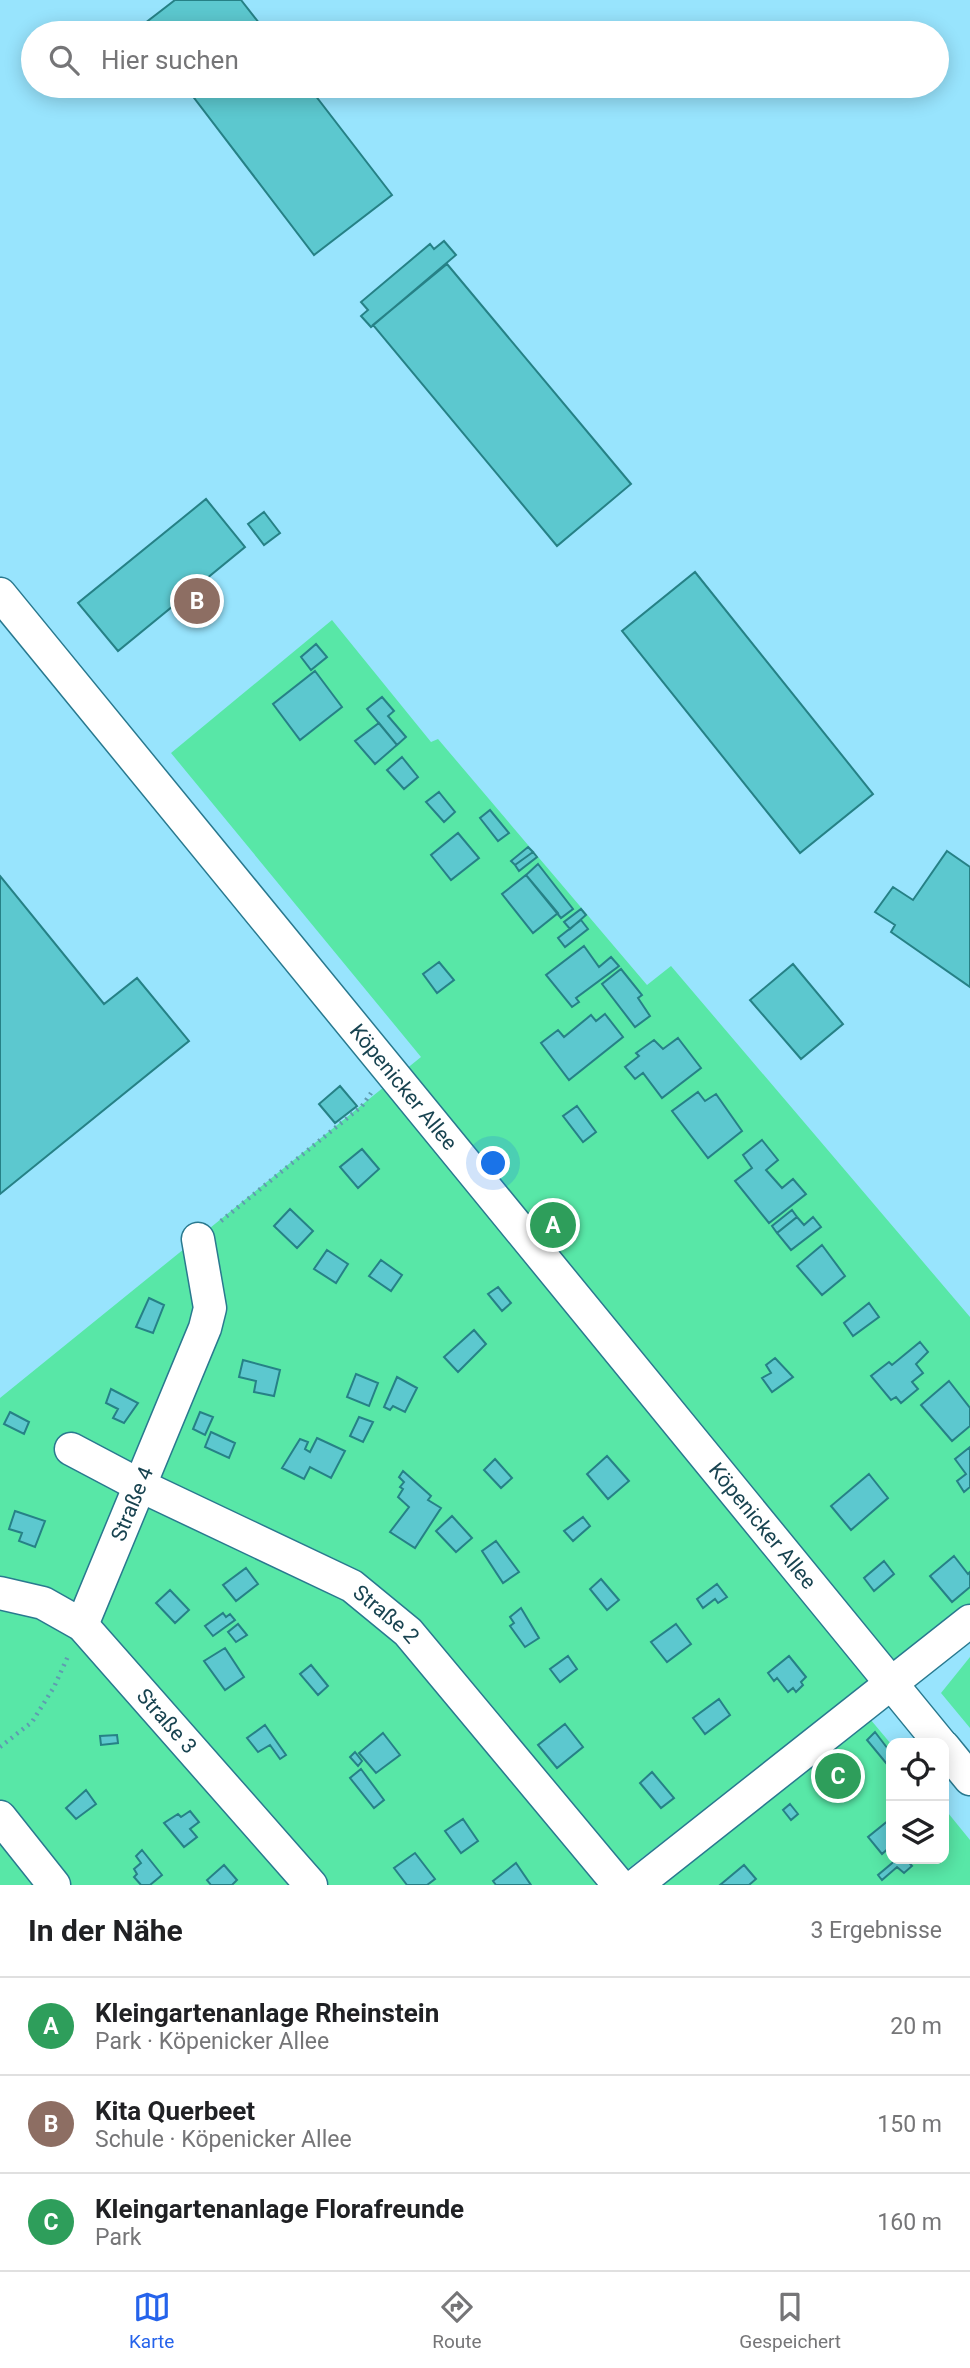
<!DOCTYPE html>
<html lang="de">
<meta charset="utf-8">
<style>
:root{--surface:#fff;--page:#f6f6f6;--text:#202124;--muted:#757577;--line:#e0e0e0;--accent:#2563eb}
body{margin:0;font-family:Roboto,sans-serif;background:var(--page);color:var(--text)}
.controls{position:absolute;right:21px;bottom:21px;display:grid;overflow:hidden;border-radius:14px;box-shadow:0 4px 18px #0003}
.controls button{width:63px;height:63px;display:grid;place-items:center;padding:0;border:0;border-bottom:2px solid var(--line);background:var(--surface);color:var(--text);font:35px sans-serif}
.you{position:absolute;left:494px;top:1164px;width:24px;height:24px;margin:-18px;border:5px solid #fff;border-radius:50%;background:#1a73e8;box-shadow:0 0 0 10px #1a73e833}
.badge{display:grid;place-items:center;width:46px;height:46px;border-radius:50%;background:var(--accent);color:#fff;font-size:23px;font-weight:700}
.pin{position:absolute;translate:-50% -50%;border:4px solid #fff;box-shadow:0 2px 7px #0006}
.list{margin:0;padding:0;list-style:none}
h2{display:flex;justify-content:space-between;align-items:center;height:91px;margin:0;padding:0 28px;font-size:30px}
h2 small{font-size:23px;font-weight:400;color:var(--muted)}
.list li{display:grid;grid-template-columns:46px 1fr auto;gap:21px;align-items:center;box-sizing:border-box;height:98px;padding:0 28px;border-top:2px solid var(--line)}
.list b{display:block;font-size:26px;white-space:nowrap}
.list p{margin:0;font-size:23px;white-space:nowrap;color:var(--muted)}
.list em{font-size:23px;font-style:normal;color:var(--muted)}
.icon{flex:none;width:38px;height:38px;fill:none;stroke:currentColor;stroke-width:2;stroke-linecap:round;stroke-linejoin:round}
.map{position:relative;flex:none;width:970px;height:1885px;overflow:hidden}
.search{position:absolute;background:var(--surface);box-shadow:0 4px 18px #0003;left:21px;right:21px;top:21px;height:77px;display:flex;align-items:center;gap:18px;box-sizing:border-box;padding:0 24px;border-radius:38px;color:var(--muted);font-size:26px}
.sheet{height:385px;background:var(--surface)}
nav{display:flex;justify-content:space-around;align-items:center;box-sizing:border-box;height:98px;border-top:2px solid var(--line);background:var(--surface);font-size:19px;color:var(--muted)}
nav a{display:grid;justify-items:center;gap:4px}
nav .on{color:var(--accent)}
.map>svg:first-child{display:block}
.green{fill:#58e7a7}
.building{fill:#5cc8cf;stroke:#268186;stroke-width:2}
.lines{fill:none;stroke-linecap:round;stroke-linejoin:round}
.minor-casing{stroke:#29798f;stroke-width:35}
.path{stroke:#5f9cb0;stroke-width:4.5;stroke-dasharray:2 5;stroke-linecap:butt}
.minor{stroke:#fff;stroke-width:32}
.labels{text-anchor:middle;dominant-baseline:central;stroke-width:7;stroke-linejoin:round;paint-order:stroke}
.street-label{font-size:21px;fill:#184350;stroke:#f1fafd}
</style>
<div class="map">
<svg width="970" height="1885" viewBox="0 0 970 1885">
<rect width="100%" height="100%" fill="#98e4fd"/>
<path class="green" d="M 332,620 L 431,742 L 438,739 L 647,985 L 671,966 L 970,1317 L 970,1604 L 607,1885 L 0,1885 L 0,1398 L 421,1057 L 171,753 Z
M 970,1657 L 970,1728 L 941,1693 Z
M 865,1713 L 891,1744 L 891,1859 L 944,1859 L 944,1808 L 970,1840 L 970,1885 L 645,1885 Z"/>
<path class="building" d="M 175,0 L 241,0 L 267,33 L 144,33 L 140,27 Z
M 185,86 L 308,86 L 392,195 L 314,255 Z
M 444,241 L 456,255 L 371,327 L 361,316 L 368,310 L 361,302 L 430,244 L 434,249 Z
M 447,264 L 631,484 L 557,546 L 373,325 Z
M 206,499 L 245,547 L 118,651 L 78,603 Z
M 264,512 L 280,533 L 264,545 L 248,524 Z
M 695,572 L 873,794 L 800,853 L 622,631 Z
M 316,644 L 327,657 L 311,670 L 301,657 Z
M 315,671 L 342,707 L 300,740 L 273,704 Z
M 382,697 L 394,711 L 388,716 L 406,737 L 397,745 L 367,709 Z
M 379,723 L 397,745 L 375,764 L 355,741 Z
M 402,757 L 418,777 L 404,789 L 387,770 Z
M 439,792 L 455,812 L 444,822 L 426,802 Z
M 490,810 L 509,833 L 498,841 L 480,818 Z
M 458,833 L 479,858 L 451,880 L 431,855 Z
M 528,847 L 533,852 L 515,865 L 511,861 Z
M 947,851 L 970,867 L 970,987 L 891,932 L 895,925 L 875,912 L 893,887 L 913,900 Z
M 533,852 L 537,857 L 519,871 L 515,865 Z
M 538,864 L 573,909 L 561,918 L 526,875 Z
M 526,875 L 558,913 L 533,933 L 502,894 Z
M 0,876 L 104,1004 L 137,978 L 189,1041 L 0,1194 Z
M 581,909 L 586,915 L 570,929 L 564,922 Z
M 581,920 L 588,929 L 565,947 L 558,938 Z
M 584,946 L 599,967 L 611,957 L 619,966 L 576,998 L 579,1002 L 572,1007 L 546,975 Z
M 439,962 L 454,980 L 437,993 L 423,974 Z
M 793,964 L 843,1024 L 801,1059 L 750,1000 Z
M 621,969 L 642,995 L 638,998 L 650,1016 L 635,1027 L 602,984 Z
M 605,1014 L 623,1037 L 569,1080 L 541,1043 L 558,1030 L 564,1037 L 591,1015 L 596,1021 Z
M 678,1038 L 701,1068 L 662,1098 L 643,1073 L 635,1079 L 625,1067 L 639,1056 L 636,1053 L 654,1040 L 663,1049 Z
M 340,1086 L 357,1106 L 335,1123 L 319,1104 Z
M 698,1092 L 705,1101 L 716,1094 L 742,1131 L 708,1158 L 672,1111 Z
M 577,1106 L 596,1132 L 583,1142 L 563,1116 Z
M 762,1140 L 778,1160 L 766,1170 L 782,1188 L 793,1179 L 806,1194 L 769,1223 L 735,1181 L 752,1168 L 743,1155 Z
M 362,1149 L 379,1169 L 358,1188 L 340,1167 Z
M 290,1209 L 313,1231 L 297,1248 L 274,1226 Z
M 792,1210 L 797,1217 L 777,1233 L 772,1226 Z
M 797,1217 L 804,1225 L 813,1217 L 821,1227 L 791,1250 L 777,1233 Z
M 822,1245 L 845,1276 L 822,1295 L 797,1266 Z
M 327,1250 L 348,1264 L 336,1283 L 314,1269 Z
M 381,1260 L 402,1275 L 391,1291 L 369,1276 Z
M 498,1287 L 511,1303 L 502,1311 L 488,1294 Z
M 149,1298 L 164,1305 L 153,1333 L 136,1327 Z
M 869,1303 L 879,1317 L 853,1336 L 844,1323 Z
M 474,1330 L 486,1344 L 458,1372 L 444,1357 Z
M 920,1342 L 928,1352 L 916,1364 L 923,1373 L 912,1382 L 918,1389 L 901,1403 L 896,1397 L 891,1400 L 871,1376 L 889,1362 L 892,1365 Z
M 775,1358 L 793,1377 L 772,1392 L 762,1378 L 771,1373 L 766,1365 Z
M 243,1360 L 280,1370 L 274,1396 L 254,1392 L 256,1381 L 239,1377 Z
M 356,1374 L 378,1383 L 369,1406 L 347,1397 Z
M 397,1377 L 417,1388 L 405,1412 L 393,1406 L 390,1410 L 384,1407 Z
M 949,1381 L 970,1408 L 970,1426 L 952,1441 L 921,1405 Z
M 111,1389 L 138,1403 L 124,1423 L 113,1418 L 118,1409 L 106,1403 Z
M 10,1412 L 29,1422 L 24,1434 L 4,1424 Z
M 200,1412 L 213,1417 L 205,1435 L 193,1429 Z
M 359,1417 L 373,1422 L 363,1442 L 350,1436 Z
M 211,1432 L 235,1443 L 229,1458 L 205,1447 Z
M 317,1438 L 345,1451 L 331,1478 L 310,1467 L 304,1479 L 282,1468 L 300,1439 L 308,1442 L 305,1449 L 310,1452 Z
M 970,1447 L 970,1487 L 964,1492 L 957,1481 L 966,1474 L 955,1459 Z
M 607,1456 L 629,1481 L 608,1499 L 587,1474 Z
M 495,1459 L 512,1478 L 501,1488 L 484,1470 Z
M 403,1471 L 431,1496 L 428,1500 L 441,1508 L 415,1548 L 390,1532 L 409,1507 L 398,1497 L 403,1489 L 400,1487 L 404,1482 L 399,1477 Z
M 869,1474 L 888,1498 L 851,1530 L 831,1506 Z
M 15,1511 L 45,1521 L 35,1547 L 19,1541 L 22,1533 L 9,1529 Z
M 452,1516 L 472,1538 L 456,1552 L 436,1531 Z
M 583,1517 L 590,1526 L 573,1541 L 564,1531 Z
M 496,1541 L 519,1572 L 503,1583 L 482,1551 Z
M 954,1556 L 968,1574 L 970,1572 L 970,1587 L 952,1602 L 930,1576 Z
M 884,1561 L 894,1574 L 874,1591 L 864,1578 Z
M 246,1568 L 258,1584 L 236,1601 L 223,1585 Z
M 601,1579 L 619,1600 L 607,1610 L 590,1589 Z
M 717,1584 L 727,1597 L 718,1603 L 715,1599 L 703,1608 L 697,1599 Z
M 170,1590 L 189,1610 L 175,1623 L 156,1603 Z
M 521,1608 L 539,1638 L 525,1647 L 510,1626 L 514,1623 L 510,1617 Z
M 223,1613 L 226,1617 L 230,1614 L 235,1620 L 213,1636 L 205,1626 Z
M 238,1624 L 247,1635 L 236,1642 L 228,1632 Z
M 676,1624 L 691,1644 L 667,1662 L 651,1642 Z
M 225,1648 L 244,1677 L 225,1690 L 204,1661 Z
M 568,1656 L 577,1669 L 560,1682 L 550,1669 Z
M 789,1656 L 806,1677 L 801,1682 L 803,1685 L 796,1692 L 793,1688 L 788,1692 L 777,1678 L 774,1681 L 768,1673 Z
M 311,1665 L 328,1686 L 318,1695 L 300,1674 Z
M 719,1699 L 730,1715 L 705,1734 L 693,1718 Z
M 565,1724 L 583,1747 L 557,1768 L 538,1745 Z
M 265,1725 L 286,1755 L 280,1759 L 270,1745 L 258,1752 L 247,1738 Z
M 875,1732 L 891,1753 L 891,1769 L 867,1740 Z
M 383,1733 L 400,1755 L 376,1773 L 359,1753 Z
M 117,1735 L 118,1743 L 101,1745 L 100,1736 Z
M 355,1752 L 362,1761 L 358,1766 L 350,1757 Z
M 361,1769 L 384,1800 L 374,1808 L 350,1778 Z
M 652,1772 L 674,1798 L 661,1808 L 640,1783 Z
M 86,1790 L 96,1804 L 76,1819 L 66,1808 Z
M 790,1804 L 798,1814 L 791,1820 L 783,1810 Z
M 190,1811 L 199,1822 L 190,1829 L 197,1837 L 184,1847 L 164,1823 L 178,1814 L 181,1817 Z
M 463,1819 L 478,1841 L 461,1853 L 445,1831 Z
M 889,1820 L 891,1846 L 882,1854 L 868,1837 Z
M 142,1850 L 162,1875 L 150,1885 L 141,1885 L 134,1877 L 137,1874 L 134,1869 L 141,1863 L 136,1856 Z
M 415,1853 L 435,1879 L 427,1885 L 407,1885 L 394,1868 Z
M 897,1859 L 906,1859 L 912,1866 L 904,1873 L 897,1867 L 882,1880 L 878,1875 Z
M 516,1863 L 531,1885 L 496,1885 L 493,1881 Z
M 224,1865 L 237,1880 L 232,1885 L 211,1885 L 207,1880 Z
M 744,1865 L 756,1879 L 749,1885 L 720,1885 Z"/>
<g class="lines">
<g class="minor-casing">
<g id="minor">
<path id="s1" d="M 0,594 L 940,1743"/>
<path id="s2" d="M 71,1449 L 141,1486 L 352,1586 L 408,1632 L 619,1885"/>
<path id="s3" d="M 0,1593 L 43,1603 L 82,1625 L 311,1885"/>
<path id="s4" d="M 82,1625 L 205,1328 L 210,1308 L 198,1239"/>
<path d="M 944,1747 L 970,1779"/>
<path d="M 0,1817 L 54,1885"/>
<path d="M 636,1885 L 970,1621"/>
</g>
</g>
<path class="path" d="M 221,1221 L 362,1106 L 371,1093
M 0,1747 L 32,1722 L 54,1687 L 69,1654"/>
<use href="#minor" class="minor"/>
</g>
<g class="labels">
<g class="street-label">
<text stroke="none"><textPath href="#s1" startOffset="637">Köpenicker Allee</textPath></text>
<text stroke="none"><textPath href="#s4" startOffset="131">Straße 4</textPath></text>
<text stroke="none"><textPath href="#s1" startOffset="1204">Köpenicker Allee</textPath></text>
<text stroke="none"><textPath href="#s2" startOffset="357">Straße 2</textPath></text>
<text stroke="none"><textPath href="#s3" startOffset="217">Straße 3</textPath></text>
</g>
</g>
</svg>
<div class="controls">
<button><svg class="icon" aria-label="locate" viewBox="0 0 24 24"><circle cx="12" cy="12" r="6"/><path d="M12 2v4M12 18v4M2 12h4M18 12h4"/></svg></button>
<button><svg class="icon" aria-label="layers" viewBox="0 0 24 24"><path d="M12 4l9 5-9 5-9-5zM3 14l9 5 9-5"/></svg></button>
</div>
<div class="you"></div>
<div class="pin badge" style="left:553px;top:1225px;background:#2e9e5b">A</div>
<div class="pin badge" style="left:197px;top:601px;background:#8d6e63">B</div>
<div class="pin badge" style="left:838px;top:1776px;background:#2e9e5b">C</div>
<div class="search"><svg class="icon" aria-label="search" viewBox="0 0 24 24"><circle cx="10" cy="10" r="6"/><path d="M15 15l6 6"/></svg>Hier suchen</div>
</div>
<section class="sheet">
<h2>In der Nähe<small>3 Ergebnisse</small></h2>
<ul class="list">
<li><span class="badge" style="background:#2e9e5b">A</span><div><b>Kleingartenanlage Rheinstein</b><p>Park · Köpenicker Allee</p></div><em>20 m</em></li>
<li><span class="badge" style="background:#8d6e63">B</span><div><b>Kita Querbeet</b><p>Schule · Köpenicker Allee</p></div><em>150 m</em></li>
<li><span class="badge" style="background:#2e9e5b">C</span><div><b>Kleingartenanlage Florafreunde</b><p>Park</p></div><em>160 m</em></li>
</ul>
</section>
<nav>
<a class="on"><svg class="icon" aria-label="map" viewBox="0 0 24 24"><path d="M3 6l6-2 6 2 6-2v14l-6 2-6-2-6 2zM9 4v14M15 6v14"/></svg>Karte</a>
<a><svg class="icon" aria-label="directions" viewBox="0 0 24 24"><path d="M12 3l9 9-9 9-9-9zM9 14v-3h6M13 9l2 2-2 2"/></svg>Route</a>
<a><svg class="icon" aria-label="saved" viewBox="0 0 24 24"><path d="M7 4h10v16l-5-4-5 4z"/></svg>Gespeichert</a>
</nav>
